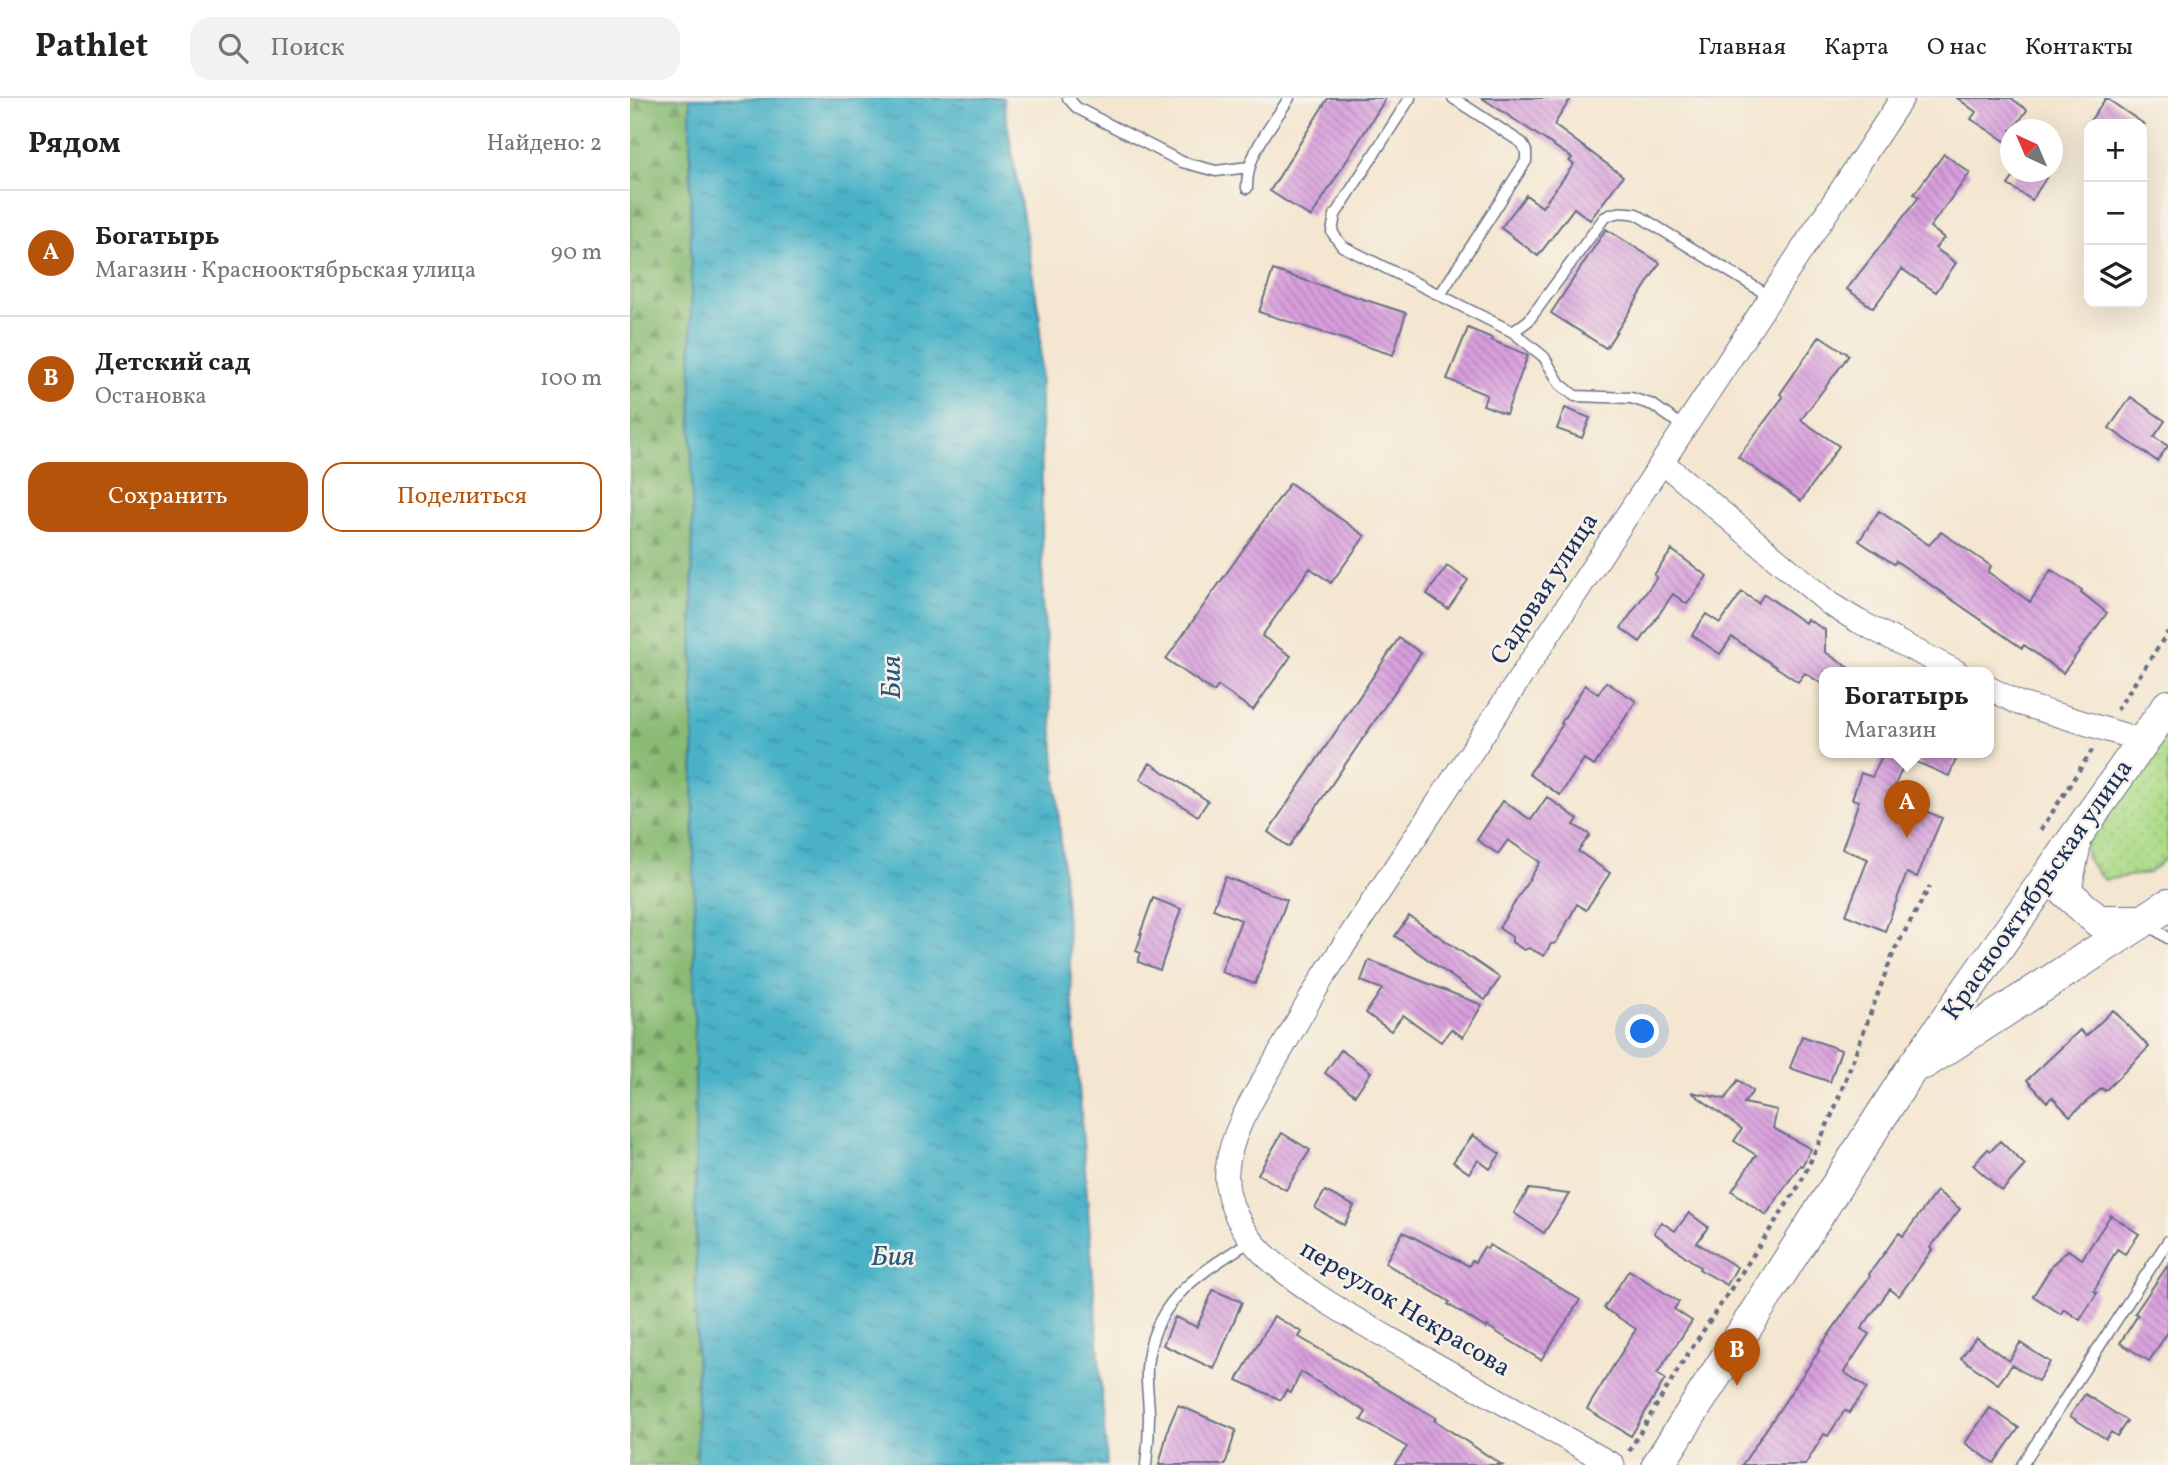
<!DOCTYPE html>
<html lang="ru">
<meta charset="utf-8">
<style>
:root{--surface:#fff;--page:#f2f2f2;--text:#222;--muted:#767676;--line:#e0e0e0;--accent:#b45309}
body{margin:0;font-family:Vollkorn,serif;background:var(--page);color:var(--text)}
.controls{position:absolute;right:21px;top:21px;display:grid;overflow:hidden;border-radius:14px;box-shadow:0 7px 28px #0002}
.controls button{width:63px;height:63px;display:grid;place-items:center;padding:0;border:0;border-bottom:2px solid var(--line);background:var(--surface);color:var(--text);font:35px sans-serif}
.compass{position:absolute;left:1370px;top:21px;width:63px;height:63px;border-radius:50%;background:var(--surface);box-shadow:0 7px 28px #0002;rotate:316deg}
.you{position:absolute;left:1013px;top:934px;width:24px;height:24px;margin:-18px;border:5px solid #fff;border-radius:50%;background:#1a73e8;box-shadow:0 0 0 10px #1a73e833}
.badge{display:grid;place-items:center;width:46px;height:46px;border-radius:50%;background:var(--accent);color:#fff;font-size:23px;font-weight:700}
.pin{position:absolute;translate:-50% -58px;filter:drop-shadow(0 2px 4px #0008)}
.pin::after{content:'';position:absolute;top:37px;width:24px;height:21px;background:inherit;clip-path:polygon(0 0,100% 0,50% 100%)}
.popup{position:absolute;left:1189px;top:569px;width:175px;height:91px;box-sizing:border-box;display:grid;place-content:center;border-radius:14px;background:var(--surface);filter:drop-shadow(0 2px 5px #0005);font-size:23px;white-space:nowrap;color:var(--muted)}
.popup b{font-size:26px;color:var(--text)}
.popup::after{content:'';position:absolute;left:50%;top:100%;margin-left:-14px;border:14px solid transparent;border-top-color:var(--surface)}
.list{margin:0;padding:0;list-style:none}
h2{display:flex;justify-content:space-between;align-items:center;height:91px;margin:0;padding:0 28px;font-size:30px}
h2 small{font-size:23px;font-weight:400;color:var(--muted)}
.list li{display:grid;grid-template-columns:46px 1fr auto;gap:21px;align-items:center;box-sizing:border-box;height:126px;padding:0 28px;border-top:2px solid var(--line)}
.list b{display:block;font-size:26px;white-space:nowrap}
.list p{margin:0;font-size:23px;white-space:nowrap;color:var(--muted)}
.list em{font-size:23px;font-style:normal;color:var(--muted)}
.actions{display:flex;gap:14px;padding:21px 28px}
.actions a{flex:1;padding:16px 0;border:2px solid var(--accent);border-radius:21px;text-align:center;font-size:24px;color:var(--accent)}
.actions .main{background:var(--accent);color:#fff}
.icon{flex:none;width:38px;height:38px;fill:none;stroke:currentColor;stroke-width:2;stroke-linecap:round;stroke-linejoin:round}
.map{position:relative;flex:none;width:1538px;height:1367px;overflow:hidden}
header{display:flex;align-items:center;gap:42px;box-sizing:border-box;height:98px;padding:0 35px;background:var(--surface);border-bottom:2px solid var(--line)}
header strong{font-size:33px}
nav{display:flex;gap:38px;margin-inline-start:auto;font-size:24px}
.search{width:490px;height:63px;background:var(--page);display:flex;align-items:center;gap:18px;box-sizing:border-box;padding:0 24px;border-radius:21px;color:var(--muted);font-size:26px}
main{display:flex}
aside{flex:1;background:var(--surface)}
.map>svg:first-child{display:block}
.forest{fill:url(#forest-firs);stroke:#527569;stroke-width:2}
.park{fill:url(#park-dots);stroke:#648573;stroke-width:2}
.water{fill:url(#water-ripples);stroke:#327092;stroke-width:2}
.building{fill:url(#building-back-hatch)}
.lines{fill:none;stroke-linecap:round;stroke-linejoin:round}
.service-casing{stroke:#676f86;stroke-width:13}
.minor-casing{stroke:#676f86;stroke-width:25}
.secondary-casing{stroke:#676f86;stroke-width:34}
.path{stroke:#676f86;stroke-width:4.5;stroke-dasharray:5 5;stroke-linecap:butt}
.service{stroke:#fff;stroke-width:10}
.minor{stroke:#fff;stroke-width:23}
.secondary{stroke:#fff;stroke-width:32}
.labels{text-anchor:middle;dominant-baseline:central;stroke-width:5;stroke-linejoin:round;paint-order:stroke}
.street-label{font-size:26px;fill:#1b2f5e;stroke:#f7f3e8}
.water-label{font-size:28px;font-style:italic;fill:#29567e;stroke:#f7f3e8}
</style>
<header>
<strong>Pathlet</strong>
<div class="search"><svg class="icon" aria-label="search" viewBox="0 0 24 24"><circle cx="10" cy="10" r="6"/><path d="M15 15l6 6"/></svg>Поиск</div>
<nav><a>Главная</a><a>Карта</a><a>О нас</a><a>Контакты</a></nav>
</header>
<main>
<aside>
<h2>Рядом<small>Найдено: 2</small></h2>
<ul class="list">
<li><span class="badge">A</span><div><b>Богатырь</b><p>Магазин · Краснооктябрьская улица</p></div><em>90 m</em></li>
<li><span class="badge">B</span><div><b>Детский сад</b><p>Остановка</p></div><em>100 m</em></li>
</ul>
<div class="actions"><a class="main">Сохранить</a><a>Поделиться</a></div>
</aside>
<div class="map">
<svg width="1538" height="1367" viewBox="0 0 1538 1367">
<defs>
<pattern id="forest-firs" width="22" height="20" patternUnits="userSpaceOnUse" patternTransform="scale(1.75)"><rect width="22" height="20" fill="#8abb74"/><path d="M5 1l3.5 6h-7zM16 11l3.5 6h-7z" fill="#709862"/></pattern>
<pattern id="park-dots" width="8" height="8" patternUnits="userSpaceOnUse" patternTransform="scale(1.75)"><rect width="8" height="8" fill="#addb88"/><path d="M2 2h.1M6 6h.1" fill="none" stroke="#94bc78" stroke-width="1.8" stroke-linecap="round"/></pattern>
<pattern id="water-ripples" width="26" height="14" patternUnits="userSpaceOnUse" patternTransform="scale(1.75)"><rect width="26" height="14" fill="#49b2c7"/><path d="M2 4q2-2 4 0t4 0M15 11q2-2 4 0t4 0" fill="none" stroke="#3c91a5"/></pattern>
<pattern id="building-back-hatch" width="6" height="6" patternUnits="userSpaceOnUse" patternTransform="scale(1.75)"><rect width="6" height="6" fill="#d89edc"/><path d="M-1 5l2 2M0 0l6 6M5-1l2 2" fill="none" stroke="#ae81b6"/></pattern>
</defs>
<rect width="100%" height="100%" fill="#f7f3e8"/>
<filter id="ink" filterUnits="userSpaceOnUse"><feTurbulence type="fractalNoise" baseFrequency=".0143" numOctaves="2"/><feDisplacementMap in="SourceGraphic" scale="14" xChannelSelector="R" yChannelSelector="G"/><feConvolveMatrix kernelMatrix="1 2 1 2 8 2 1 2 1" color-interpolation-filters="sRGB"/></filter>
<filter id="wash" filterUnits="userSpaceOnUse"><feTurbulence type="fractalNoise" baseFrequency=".00686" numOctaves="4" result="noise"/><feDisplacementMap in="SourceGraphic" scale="28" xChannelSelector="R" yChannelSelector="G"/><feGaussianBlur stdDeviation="1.57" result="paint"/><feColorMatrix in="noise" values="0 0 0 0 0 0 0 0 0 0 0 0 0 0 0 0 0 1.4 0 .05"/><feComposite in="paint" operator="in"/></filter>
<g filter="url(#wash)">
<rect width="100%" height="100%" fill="#f4e6d0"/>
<path class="forest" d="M 0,0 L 60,0 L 67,1367 L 0,1367 Z"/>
<path class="park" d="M 1538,617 L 1538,758 L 1519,775 L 1474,782 L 1457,761 L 1455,737 Z"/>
<path class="water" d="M 60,0 L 373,0 L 410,221 L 413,504 L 477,1367 L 67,1367 Z"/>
<g id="blocks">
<path class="building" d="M 698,0 L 756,0 L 681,119 L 640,93 Z
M 852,0 L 941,0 L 924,27 L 993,78 L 960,122 L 944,110 L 908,158 L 871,130 L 896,97 L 912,109 L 944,66 L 939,63 L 942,60 Z
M 1327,0 L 1381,0 L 1397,12 L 1383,32 L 1381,32 L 1381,47 L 1341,21 L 1346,14 Z
M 1476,0 L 1514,26 L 1458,26 Z
M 1314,56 L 1340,75 L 1300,129 L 1314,140 L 1305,150 L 1326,165 L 1306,194 L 1272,171 L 1243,210 L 1217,191 L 1289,99 L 1284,96 Z
M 1387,74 L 1420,74 L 1402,102 L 1378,87 Z
M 976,131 L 1030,165 L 976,250 L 921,215 Z
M 643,172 L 776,215 L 763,257 L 629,214 Z
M 838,230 L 862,240 L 861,242 L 898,257 L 876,316 L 853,307 L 857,297 L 817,281 Z
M 1190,238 L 1219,257 L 1171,322 L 1209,348 L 1171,403 L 1108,359 L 1153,299 L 1150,296 Z
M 1501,299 L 1535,323 L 1524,339 L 1538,348 L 1527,363 L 1479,330 Z
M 935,310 L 960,320 L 952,340 L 927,331 Z
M 660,385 L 735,438 L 701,485 L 680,470 L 632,538 L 661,558 L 623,612 L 588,588 L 584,594 L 536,561 Z
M 1249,413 L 1299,447 L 1311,434 L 1361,468 L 1358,474 L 1400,504 L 1421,472 L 1452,492 L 1451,494 L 1477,515 L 1433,575 L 1394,547 L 1392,550 L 1266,463 L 1264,466 L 1229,443 Z
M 1042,452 L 1077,478 L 1057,506 L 1043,496 L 1010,544 L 991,530 L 1027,479 L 1024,477 Z
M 817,468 L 838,482 L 818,511 L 797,496 Z
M 1112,494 L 1128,505 L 1134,496 L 1175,525 L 1177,521 L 1195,532 L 1195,554 L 1225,574 L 1195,574 L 1195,588 L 1175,575 L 1168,584 L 1102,539 L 1090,556 L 1062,537 L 1076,516 L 1090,525 Z
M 769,540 L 791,555 L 659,749 L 638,734 Z
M 976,584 L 1006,603 L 964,668 L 954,661 L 930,697 L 899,676 L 933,626 L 931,625 L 955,587 L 968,596 Z
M 1254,654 L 1329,654 L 1319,678 L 1277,660 L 1260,698 L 1312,720 L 1287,779 L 1277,775 L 1255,833 L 1216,817 L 1238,761 L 1212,751 L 1229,703 L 1222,701 L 1231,675 L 1242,679 Z
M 520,665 L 578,703 L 568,718 L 510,681 Z
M 917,699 L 948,721 L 944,727 L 960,737 L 948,753 L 980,775 L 956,812 L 947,806 L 926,845 L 921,846 L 914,858 L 899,850 L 894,852 L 882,844 L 882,839 L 869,830 L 910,764 L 878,742 L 868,756 L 847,742 L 873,703 L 901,722 Z
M 595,779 L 657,802 L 625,886 L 591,874 L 611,822 L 583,811 Z
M 523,800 L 551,811 L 530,872 L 508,864 L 511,855 L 506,853 L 512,836 L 510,836 Z
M 779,818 L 870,880 L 855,902 L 765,838 Z
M 739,862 L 852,907 L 833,939 L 821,931 L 811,944 L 773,917 L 761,933 L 736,915 L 752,891 L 731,883 Z
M 1483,912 L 1519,949 L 1475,993 L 1472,990 L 1440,1018 L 1422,999 L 1417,1004 L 1397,982 L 1450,932 L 1456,938 Z
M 1172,938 L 1211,952 L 1200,984 L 1160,970 Z
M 711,952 L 741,974 L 725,997 L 695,975 Z
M 1108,982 L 1123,993 L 1114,1005 L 1147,1012 L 1143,1030 L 1181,1051 L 1172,1068 L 1170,1067 L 1136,1117 L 1102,1093 L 1126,1057 L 1104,1043 L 1112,1031 L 1061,994 L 1095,1001 Z
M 652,1035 L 680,1052 L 656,1092 L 628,1076 Z
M 843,1037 L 870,1056 L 860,1071 L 848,1062 L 839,1075 L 823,1064 Z
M 1370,1043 L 1395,1067 L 1372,1093 L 1343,1067 L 1358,1051 L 1361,1053 Z
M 899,1091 L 939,1096 L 914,1135 L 884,1115 Z
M 695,1093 L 724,1108 L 714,1127 L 685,1110 Z
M 1307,1093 L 1330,1111 L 1300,1150 L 1302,1152 L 1269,1198 L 1260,1191 L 1231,1231 L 1239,1236 L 1214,1274 L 1237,1290 L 1219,1315 L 1215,1312 L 1198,1338 L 1194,1336 L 1175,1367 L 1112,1367 L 1189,1253 L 1188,1252 L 1240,1178 L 1239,1176 L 1269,1135 L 1273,1138 Z
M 1059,1115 L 1078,1129 L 1067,1145 L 1107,1169 L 1097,1187 L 1069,1171 L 1070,1169 L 1024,1135 L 1031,1124 L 1045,1133 Z
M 1481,1117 L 1509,1136 L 1495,1156 L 1487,1151 L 1464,1193 L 1467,1195 L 1450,1222 L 1434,1211 L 1431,1216 L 1403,1198 L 1423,1166 L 1438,1152 L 1452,1161 Z
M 773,1134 L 839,1168 L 842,1162 L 845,1164 L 854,1149 L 857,1151 L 860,1147 L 950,1202 L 911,1262 L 857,1228 L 856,1230 L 818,1206 L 820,1204 L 755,1165 Z
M 1538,1167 L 1538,1234 L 1519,1263 L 1490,1245 L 1508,1217 L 1505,1215 Z
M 999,1172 L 1049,1204 L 1044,1211 L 1062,1223 L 1027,1276 L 1035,1281 L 1001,1338 L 957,1311 L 1006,1231 L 974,1210 Z
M 583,1192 L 612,1204 L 584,1271 L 533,1247 L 545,1219 L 567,1229 Z
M 644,1218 L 672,1234 L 669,1239 L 806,1320 L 804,1322 L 872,1367 L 764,1367 L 777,1349 L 731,1322 L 736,1314 L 671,1274 L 661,1295 L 656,1292 L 651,1302 L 607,1282 Z
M 1346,1239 L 1379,1263 L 1390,1245 L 1420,1264 L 1408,1283 L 1382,1267 L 1368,1286 L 1331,1260 Z
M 1455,1296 L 1497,1323 L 1487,1338 L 1481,1334 L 1476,1341 L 1440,1318 Z
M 548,1307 L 606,1332 L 595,1367 L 529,1367 L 539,1328 Z
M 1360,1310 L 1389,1330 L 1364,1365 L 1335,1345 Z"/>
</g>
</g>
<g filter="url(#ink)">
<use href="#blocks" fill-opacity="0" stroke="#676f86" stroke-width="2"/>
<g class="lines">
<g class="service-casing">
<path id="service" d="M 438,0 L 447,10 L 552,64 L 586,73 L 619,69
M 780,0 L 705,117 L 702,134 L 712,148 L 883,234 L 899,222 L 974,120 C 985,113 993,114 1006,116 L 1141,199
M 617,90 C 616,56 642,28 659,0
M 810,197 L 896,63 L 896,53 L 892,45 L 823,0
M 883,234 L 914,259 L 930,286 L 945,298 L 1001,300 L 1023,307 L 1055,330
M 1517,826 L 1538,840
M 516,1367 C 518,1351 519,1335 519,1318 C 519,1302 516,1286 517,1270 C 522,1201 571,1175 622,1142
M 1392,1367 L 1538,1143"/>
</g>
<g class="minor-casing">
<path id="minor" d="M 1032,364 L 1200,506 L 1228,523 L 1327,574
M 1359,590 L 1388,605 L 1514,643
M 983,1367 C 917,1330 851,1292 785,1255 C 734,1226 678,1197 635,1157 C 613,1136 594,1103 597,1072 C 601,1033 624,999 643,966 C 660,937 676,908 693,879 L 1272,0"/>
</g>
<g class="secondary-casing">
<path id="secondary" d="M 1444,750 L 1435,793 L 1468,823 L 1513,823
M 1294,965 L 1538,807
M 1028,1367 L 1278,976 L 1538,608"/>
</g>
<path class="path" d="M 1487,612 L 1538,534
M 1411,732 L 1464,649
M 999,1353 L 1054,1262 L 1170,1086 L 1204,1012 L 1264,853 L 1300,788"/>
<use href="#service" class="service"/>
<use href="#minor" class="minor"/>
<use href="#secondary" class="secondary"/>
</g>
</g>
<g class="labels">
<g class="street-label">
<text transform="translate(915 491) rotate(-57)">Садовая улица</text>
<text transform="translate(1408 792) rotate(-55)">Краснооктябрьская улица</text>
<text transform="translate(775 1211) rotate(31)">переулок Некрасова</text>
</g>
<g class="water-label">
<text transform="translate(262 579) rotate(-90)">Бия</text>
<text x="263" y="1159">Бия</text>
</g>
</g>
</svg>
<div class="controls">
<button>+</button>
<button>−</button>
<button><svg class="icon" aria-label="layers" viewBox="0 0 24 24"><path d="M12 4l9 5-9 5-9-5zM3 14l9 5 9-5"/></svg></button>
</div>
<svg class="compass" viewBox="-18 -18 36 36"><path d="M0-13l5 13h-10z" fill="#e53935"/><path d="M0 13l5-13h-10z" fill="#767676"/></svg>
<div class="you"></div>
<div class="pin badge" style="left:1277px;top:740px">A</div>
<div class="popup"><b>Богатырь</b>Магазин</div>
<div class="pin badge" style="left:1107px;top:1288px">B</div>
</div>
</main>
